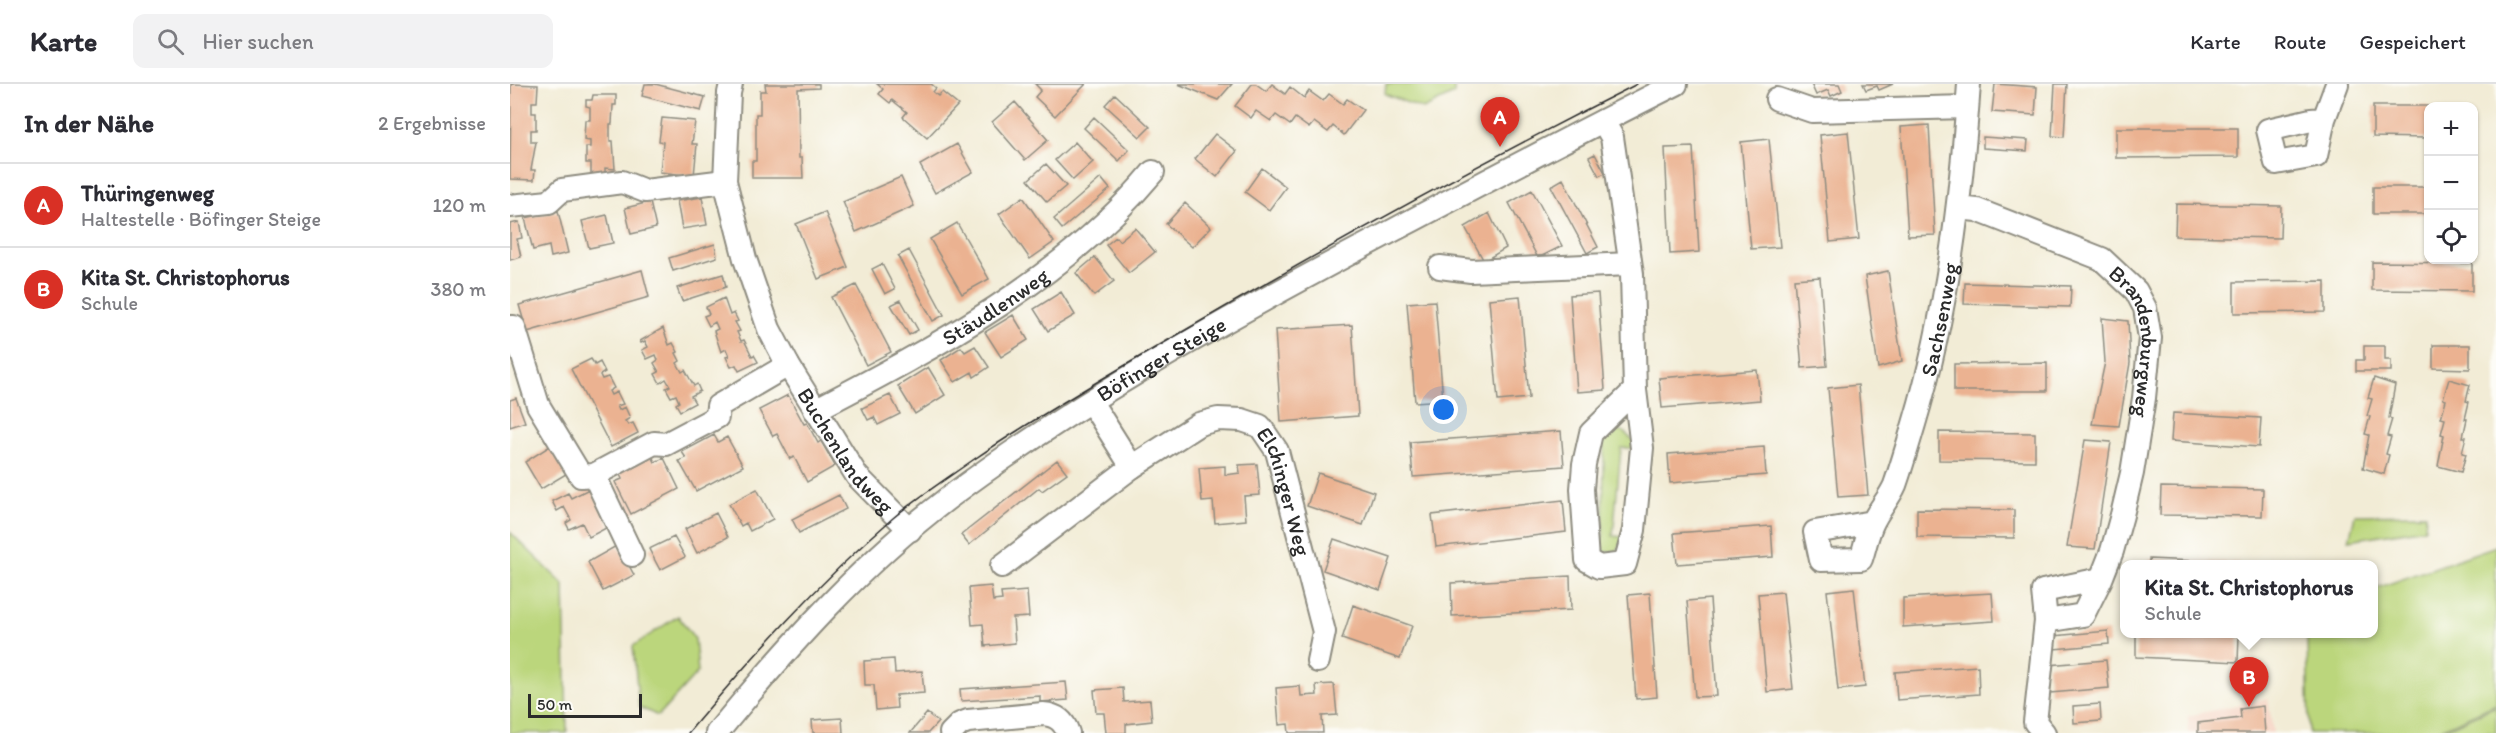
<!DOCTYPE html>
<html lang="de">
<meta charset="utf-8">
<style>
:root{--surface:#fff;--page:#f2f2f3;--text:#2b2b33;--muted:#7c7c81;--line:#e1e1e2;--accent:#d93025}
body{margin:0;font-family:Itim,sans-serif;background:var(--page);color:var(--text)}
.controls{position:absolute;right:18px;top:18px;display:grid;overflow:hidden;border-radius:12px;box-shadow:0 2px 4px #0004}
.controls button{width:54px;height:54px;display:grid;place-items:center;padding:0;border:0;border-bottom:2px solid var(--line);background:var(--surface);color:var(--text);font:30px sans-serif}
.scale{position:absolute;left:18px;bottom:15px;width:114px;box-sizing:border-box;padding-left:6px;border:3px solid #2b2b2b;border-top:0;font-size:16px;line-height:21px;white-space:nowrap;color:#2b2b2b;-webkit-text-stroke:4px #fdfcf7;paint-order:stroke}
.you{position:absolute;left:934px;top:326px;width:21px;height:21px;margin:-15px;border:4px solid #fff;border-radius:50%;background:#1a73e8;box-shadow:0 0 0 9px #1a73e833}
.badge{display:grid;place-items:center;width:39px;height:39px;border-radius:50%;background:var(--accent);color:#fff;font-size:20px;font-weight:700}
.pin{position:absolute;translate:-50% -50px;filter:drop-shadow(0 2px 3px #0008)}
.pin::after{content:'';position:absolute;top:32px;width:21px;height:18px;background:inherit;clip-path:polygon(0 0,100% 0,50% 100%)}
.popup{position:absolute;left:1610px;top:476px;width:258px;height:78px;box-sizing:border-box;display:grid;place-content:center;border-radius:12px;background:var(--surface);filter:drop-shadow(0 2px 4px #0005);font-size:20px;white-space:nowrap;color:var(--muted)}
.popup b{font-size:22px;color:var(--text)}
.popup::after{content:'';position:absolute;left:50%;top:100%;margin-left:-12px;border:12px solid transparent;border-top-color:var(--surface)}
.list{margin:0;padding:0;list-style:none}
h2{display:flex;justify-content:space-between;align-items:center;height:78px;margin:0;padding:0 24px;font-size:26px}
h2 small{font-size:20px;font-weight:400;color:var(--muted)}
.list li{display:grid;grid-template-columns:39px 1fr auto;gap:18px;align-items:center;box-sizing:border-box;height:84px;padding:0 24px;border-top:2px solid var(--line)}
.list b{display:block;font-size:22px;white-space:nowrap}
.list p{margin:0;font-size:20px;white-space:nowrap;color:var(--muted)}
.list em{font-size:20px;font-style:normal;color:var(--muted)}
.icon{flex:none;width:33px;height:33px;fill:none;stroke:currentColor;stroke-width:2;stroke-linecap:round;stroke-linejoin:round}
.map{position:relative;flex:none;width:1986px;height:649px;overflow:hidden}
header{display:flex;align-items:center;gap:36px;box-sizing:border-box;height:84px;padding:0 30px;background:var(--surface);border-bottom:2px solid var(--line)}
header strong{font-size:28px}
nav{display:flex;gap:33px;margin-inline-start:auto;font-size:21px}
.search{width:420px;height:54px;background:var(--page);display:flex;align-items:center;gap:15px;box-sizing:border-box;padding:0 21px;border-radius:12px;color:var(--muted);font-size:22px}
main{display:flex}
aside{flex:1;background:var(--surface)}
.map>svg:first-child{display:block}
.built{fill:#f5d3c2}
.green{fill:#bbd67c;stroke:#738054;stroke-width:1.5}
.building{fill:#ebb291}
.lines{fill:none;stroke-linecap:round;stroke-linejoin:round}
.minor-casing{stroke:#8e8c80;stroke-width:26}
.minor{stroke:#fff;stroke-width:22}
.tram{stroke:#2b2b2b;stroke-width:1.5}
.labels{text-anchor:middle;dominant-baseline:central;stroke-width:4.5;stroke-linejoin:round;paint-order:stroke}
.street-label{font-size:22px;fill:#2b2b2b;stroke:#fdfcf7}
</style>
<header>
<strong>Karte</strong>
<div class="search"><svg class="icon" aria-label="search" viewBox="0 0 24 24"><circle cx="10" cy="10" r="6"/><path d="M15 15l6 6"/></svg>Hier suchen</div>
<nav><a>Karte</a><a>Route</a><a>Gespeichert</a></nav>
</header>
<main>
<aside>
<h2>In der Nähe<small>2 Ergebnisse</small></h2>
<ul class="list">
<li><span class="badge">A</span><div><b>Thüringenweg</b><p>Haltestelle · Böfinger Steige</p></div><em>120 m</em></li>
<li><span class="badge">B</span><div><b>Kita St. Christophorus</b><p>Schule</p></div><em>380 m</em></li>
</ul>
</aside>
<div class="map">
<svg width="1986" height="649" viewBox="0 0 1986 649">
<rect width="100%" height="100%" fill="#fdfcf7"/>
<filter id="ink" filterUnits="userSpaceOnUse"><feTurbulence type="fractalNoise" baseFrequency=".0167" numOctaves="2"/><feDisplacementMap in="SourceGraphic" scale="12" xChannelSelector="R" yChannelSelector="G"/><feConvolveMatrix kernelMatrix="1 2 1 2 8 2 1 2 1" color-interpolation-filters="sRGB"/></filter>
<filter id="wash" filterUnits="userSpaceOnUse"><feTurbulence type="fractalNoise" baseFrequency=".008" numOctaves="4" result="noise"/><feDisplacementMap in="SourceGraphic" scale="24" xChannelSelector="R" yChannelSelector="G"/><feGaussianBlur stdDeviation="1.35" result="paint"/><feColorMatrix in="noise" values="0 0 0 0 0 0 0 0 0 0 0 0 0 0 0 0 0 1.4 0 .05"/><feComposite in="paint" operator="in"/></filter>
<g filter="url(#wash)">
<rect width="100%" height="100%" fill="#f2ecd6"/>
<path class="built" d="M 1758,614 L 1763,649 L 1678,649 L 1678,632 Z"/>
<path class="green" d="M 876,0 L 944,0 L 944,10 L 913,25 L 875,10 Z
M 1098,345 L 1112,347 L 1123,356 L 1124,364 L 1111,364 L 1103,452 L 1115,453 L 1107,467 C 1093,471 1083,468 1081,453 L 1093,453 L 1094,364 L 1083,364 Z
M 1916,430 L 1915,444 L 1839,456 L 1845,431 Z
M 0,448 L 54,501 L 57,649 L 0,649 Z
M 1986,462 L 1986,620 L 1922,649 L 1799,649 L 1797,550 L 1864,550 L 1864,505 Z
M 168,532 L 185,555 L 188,588 L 148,632 L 129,623 L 123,562 Z
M 1986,622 L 1986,649 L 1926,649 Z"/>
<g id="blocks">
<path class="building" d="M 1,0 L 28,1 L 27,18 L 22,18 L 22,29 L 26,29 L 26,46 L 21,46 L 21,58 L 26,58 L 21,86 L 25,86 L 24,96 L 0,95 Z
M 135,0 L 145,0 L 195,13 L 191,27 L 132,12 Z
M 255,0 L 309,0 L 309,4 L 288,5 L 289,74 L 292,74 L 293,94 L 242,94 L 242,77 L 246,77 L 246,30 L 250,30 L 250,7 L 256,7 Z
M 367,0 L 421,0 L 426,4 L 423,8 L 428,12 L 432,8 L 448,21 L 417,54 L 393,33 L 397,28 L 382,16 L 380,19 L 369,10 L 373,5 Z
M 525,0 L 576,0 L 545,32 L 525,13 L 531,6 Z
M 668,0 L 722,0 L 708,16 Z
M 742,0 L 746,0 L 756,7 L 762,0 L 775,10 L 780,3 L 794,14 L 799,7 L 813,17 L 819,10 L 833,20 L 837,15 L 853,26 L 834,51 L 823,42 L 818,48 L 804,38 L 799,44 L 785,34 L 780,41 L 766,31 L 761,37 L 746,27 L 741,34 L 725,22 Z
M 1301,0 L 1329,0 L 1332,7 L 1321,12 L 1318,6 L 1306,11 Z
M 1353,0 L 1383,0 L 1369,6 L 1367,2 L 1356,6 Z
M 1485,0 L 1527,3 L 1525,31 L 1482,28 Z
M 1545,0 L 1557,0 L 1554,53 L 1542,52 Z
M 605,10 L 640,43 L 630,53 L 595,21 Z
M 83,11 L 106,11 L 106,21 L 103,21 L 102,40 L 100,40 L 100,57 L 103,57 L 105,85 L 95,84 L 95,92 L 81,92 L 81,79 L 76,79 L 76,63 L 80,63 L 80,57 L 74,56 L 75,36 L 80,36 L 80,23 L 76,22 L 76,16 L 82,16 Z
M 505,18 L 538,56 L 515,76 L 482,38 Z
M 1863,22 L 1918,22 L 1918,54 L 1863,53 Z
M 584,33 L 619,66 L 609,77 L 574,44 Z
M 152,34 L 185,37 L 182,60 L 187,60 L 184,92 L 150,88 L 153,58 L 149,57 Z
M 1419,41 L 1425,151 L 1398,152 L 1391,43 Z
M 1606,44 L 1728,44 L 1728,73 L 1606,74 Z
M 1338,48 L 1349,155 L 1320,158 L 1310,51 Z
M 705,50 L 727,67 L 707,93 L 685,75 Z
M 1473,53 L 1518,56 L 1517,67 L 1473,64 Z
M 1259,55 L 1270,163 L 1241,165 L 1231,58 Z
M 565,58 L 583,78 L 563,96 L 545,76 Z
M 447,60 L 463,88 L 425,109 L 410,81 Z
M 1183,63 L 1189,168 L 1160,170 L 1155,64 Z
M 1085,70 L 1095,89 L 1089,92 L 1079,73 Z
M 536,80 L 556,102 L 537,118 L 518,96 Z
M 752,84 L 776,103 L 759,126 L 735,108 Z
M 391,93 L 404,122 L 346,148 L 333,118 Z
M 591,94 L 600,105 L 552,145 L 544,135 Z
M 1053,95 L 1088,163 L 1077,169 L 1041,102 Z
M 1863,103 L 1918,103 L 1918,130 L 1863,130 Z
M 1022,106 L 1052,162 L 1028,174 L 999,119 Z
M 192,113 L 197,141 L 172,145 L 167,117 Z
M 513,113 L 544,158 L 520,175 L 489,130 Z
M 140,118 L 146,144 L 121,150 L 115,124 Z
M 675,119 L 701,143 L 682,163 L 656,140 Z
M 1666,120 L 1771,122 L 1770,154 L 1665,152 Z
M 48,127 L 58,169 L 41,173 L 39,162 L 23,166 L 15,134 Z
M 315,128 L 338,183 L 308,195 L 286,140 Z
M 979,129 L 996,164 L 974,177 L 955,143 Z
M 97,131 L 103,159 L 79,164 L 72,137 Z
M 9,138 L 12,154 L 7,155 L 11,173 L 0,176 L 0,140 Z
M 447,139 L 479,195 L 452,210 L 420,155 Z
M 625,144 L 645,168 L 619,189 L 596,161 L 606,153 L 609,157 Z
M 205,160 L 207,173 L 163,187 L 159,174 Z
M 399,166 L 434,231 L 423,237 L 388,172 Z
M 585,173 L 604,197 L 584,212 L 566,189 Z
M 1862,178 L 1962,179 L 1962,207 L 1862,206 Z
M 372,180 L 385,205 L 375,210 L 362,185 Z
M 132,186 L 139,213 L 17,248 L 9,221 Z
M 1378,187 L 1392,277 L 1368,284 L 1355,192 Z
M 213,190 L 216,203 L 172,217 L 167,204 Z
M 1310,193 L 1317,282 L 1292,284 L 1284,195 Z
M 1815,197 L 1815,228 L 1724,229 L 1724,198 Z
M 1455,199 L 1561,202 L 1560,223 L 1454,220 Z
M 346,201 L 381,268 L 356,281 L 321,213 Z
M 551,208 L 565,231 L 538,247 L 524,225 Z
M 1088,209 L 1095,306 L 1067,308 L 1060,211 Z
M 1010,212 L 1019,314 L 988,317 L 979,215 Z
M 214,214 L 220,231 L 224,229 L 228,237 L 225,238 L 230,247 L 227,248 L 231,257 L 234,256 L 242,272 L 244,271 L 248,278 L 229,287 L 226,281 L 221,283 L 216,273 L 219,272 L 216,265 L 211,268 L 204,247 L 208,245 L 205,238 L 199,242 L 194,232 L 199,230 L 196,223 Z
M 391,216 L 408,246 L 399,251 L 381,221 Z
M 925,217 L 933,316 L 905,318 L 897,219 Z
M 503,231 L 518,256 L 491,273 L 475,248 Z
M 1592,234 L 1618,237 L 1620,279 L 1609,342 L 1582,340 L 1595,278 Z
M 842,241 L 848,332 L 771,338 L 765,246 Z
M 153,244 L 159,261 L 163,259 L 168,268 L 166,269 L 170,277 L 167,279 L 172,288 L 175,286 L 184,302 L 187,300 L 190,307 L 181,312 L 185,319 L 170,327 L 166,320 L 169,318 L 166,311 L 161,313 L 156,304 L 160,302 L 156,295 L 150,299 L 145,290 L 149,288 L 144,279 L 148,276 L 146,271 L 137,275 L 132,266 L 138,263 L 135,257 L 131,259 L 130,257 Z
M 1923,261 L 1960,261 L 1960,285 L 1923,284 Z
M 465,262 L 479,283 L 464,293 L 462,288 L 445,298 L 431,276 L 451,263 L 455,268 Z
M 1854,262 L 1875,262 L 1875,276 L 1881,276 L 1881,287 L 1846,287 L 1846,276 L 1854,276 Z
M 81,275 L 85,281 L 90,278 L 95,288 L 90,291 L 92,295 L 98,293 L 104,304 L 99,307 L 101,311 L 107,308 L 113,320 L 107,322 L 109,326 L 115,323 L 120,334 L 115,337 L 118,341 L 123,339 L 128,349 L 101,363 L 61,285 Z
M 1537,279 L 1537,307 L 1444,307 L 1444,280 Z
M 418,283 L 435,311 L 405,330 L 388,302 Z
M 1247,286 L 1250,316 L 1152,324 L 1149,294 Z
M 1864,294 L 1885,301 L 1879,334 L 1882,335 L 1877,352 L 1881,353 L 1876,370 L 1879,371 L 1874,390 L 1853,384 L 1859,351 L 1855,350 L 1860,333 L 1857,332 L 1862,315 L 1858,314 Z
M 1939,295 L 1960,301 L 1956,317 L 1959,318 L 1955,335 L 1957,335 L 1953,353 L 1956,353 L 1952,369 L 1956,370 L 1951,388 L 1928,382 L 1934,351 L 1931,350 L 1935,335 L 1931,334 L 1936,316 L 1933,315 Z
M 1348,301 L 1358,411 L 1328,413 L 1318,304 Z
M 278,311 L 294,340 L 297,339 L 308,359 L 311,357 L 325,382 L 297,398 L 284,373 L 280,375 L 267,350 L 263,352 L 249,326 Z
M 380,311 L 390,330 L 368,341 L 364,333 L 358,336 L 352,324 Z
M 6,314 L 15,338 L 0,343 L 0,316 Z
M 1663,329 L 1751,334 L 1749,363 L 1661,357 Z
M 1051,347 L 1054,382 L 903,393 L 900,358 Z
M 1429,348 L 1525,349 L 1525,377 L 1429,376 Z
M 204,351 L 208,358 L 217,353 L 233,382 L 186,407 L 169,377 L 176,374 L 172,368 Z
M 1575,356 L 1601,358 L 1585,465 L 1557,463 Z
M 40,362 L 56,390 L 31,405 L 15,378 Z
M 1254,363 L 1256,391 L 1160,399 L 1158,370 Z
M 142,372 L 145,378 L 154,374 L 169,405 L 121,430 L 105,398 L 112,395 L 109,388 Z
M 547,376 L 557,389 L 532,407 L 529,404 L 459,461 L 451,451 Z
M 747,380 L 750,411 L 734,412 L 736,436 L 705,439 L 703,417 L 692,418 L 689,384 L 715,382 L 715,391 L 730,389 L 729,381 Z
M 808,389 L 864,408 L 853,441 L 797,422 Z
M 1651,403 L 1753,405 L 1752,432 L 1650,431 Z
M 81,404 L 100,442 L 79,453 L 72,439 L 59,445 L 56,439 L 61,436 L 54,423 L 47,427 L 42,417 L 58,409 L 61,414 Z
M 247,405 L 263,435 L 240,447 L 236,439 L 231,442 L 219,420 Z
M 329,411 L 336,425 L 289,449 L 282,435 Z
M 1053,416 L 1056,448 L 926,463 L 922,431 Z
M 1407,425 L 1504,426 L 1504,454 L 1407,453 Z
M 206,429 L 218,453 L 187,469 L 175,445 Z
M 1261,442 L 1263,473 L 1167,480 L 1164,449 Z
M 164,453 L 175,473 L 150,486 L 139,465 Z
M 824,455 L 881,474 L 870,506 L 813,486 Z
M 108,461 L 124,491 L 93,507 L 78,478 Z
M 1639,475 L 1730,479 L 1730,480 L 1639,480 Z
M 1060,492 L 1061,526 L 942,532 L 941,499 Z
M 481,502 L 483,517 L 492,516 L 491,509 L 517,507 L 519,533 L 503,534 L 505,559 L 475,562 L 473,540 L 462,541 L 459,504 Z
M 1344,504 L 1355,603 L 1328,606 L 1317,507 Z
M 1273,508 L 1283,605 L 1257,608 L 1248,510 Z
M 1140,509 L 1147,613 L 1126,615 L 1118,511 Z
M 1482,509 L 1484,537 L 1393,543 L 1393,514 Z
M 1200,515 L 1207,612 L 1185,613 L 1177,517 Z
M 843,521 L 902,542 L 890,575 L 832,555 Z
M 1598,547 L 1599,560 L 1544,565 L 1543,552 Z
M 1626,550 L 1729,551 L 1728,578 L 1626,573 Z
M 384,575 L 385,589 L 412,587 L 414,609 L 386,611 L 387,624 L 366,626 L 364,601 L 355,601 L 354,577 Z
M 1596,576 L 1599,604 L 1540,609 L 1538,581 Z
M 1468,582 L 1469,610 L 1387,616 L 1385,588 Z
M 556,598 L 558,616 L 530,618 L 530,612 L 451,617 L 450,605 Z
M 824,600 L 827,631 L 812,632 L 813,649 L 779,649 L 778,640 L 769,641 L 766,604 L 790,602 L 791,612 L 807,611 L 806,601 Z
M 613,604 L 614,618 L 640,616 L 642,637 L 616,640 L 616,649 L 596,649 L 594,629 L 586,629 L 584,606 Z
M 1590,620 L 1591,637 L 1564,639 L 1563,622 Z
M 1753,622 L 1755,649 L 1688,649 L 1688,639 L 1731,634 L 1730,625 Z
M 417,629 L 428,638 L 418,649 L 400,649 Z
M 332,634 L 333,649 L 303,649 L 302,636 Z"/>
</g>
</g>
<g filter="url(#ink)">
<use href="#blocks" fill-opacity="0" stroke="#8e8c80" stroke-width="1.5"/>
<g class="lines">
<g class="minor-casing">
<g id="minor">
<path id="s1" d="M 221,0 L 219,9 L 215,97 L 235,175 L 259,245 L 278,281 L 347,392 L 400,446"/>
<path d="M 1267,15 L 1302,27 L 1457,23"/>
<path d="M 1814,35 L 1801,36 L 1758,46 L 1766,79 L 1806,72 L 1814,35 L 1827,0"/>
<path d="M 1093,37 L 1102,53 L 1122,190 L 1125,306 L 1132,364 L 1124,446 L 1115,480 L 1089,483 L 1077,476 L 1072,405 L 1074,380 L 1081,349 L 1125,306"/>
<path d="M 0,122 L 39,118 L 52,106 L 112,98 L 135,107 L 215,97"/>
<path id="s2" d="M 1448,124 L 1467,126 L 1592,175 L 1626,207 L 1635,224 L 1640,254 L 1634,314 L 1622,389 L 1612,431 L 1602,467 L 1591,495 L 1533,507 L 1536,537 L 1573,531 L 1591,495"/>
<path d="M 930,183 L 961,187 L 1120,180"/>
<path d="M 0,243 L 4,243 L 28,321 L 71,392 L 84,391 L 144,359 L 156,360 L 207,333 L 208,322 L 278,281"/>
<path id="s3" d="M 305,326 C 426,263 555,194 643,88"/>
<path id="s4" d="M 622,383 L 689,340 L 708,335 L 732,336 L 750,342 L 767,367 L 814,548 L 808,577"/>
<path d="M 84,391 L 122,471"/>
<path id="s5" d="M 1363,438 L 1305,448 L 1311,476 L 1351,475 C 1355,463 1357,451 1362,440 C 1368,426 1379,415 1385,401 C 1392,381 1398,360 1404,340 C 1437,230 1451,115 1459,0"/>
<path d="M 492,482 L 622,383 L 581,318"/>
<path id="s6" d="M 207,649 C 276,565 350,481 437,415 C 565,319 707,240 848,165 C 954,109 1059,53 1166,0"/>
<path d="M 441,649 L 450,640 L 458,637 L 533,630 C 546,631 554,637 558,649"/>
<path d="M 1534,649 L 1525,638 L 1536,537"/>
</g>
</g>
<use href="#minor" class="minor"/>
<path class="tram" d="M 178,649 C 241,574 308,499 383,434 C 408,413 436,395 463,376 C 526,333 591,295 657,257 C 811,166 967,80 1127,0"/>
</g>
</g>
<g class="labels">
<g class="street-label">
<text stroke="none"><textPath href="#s3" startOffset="208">Stäudlenweg</textPath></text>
<text stroke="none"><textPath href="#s5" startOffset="381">Sachsenweg</textPath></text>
<text stroke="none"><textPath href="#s2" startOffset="249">Brandenburgweg</textPath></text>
<text stroke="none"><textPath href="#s6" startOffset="585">Böfinger Steige</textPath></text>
<text stroke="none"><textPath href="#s1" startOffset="396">Buchenlandweg</textPath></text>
<text stroke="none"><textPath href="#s4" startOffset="213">Elchinger Weg</textPath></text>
</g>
</g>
</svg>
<div class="controls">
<button>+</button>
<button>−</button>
<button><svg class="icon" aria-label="locate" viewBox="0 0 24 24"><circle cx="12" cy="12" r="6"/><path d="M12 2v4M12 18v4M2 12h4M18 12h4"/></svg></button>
</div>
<div class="scale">50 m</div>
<div class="you"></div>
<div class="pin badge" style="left:990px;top:63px">A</div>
<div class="pin badge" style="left:1739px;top:623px">B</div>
<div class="popup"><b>Kita St. Christophorus</b>Schule</div>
</div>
</main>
